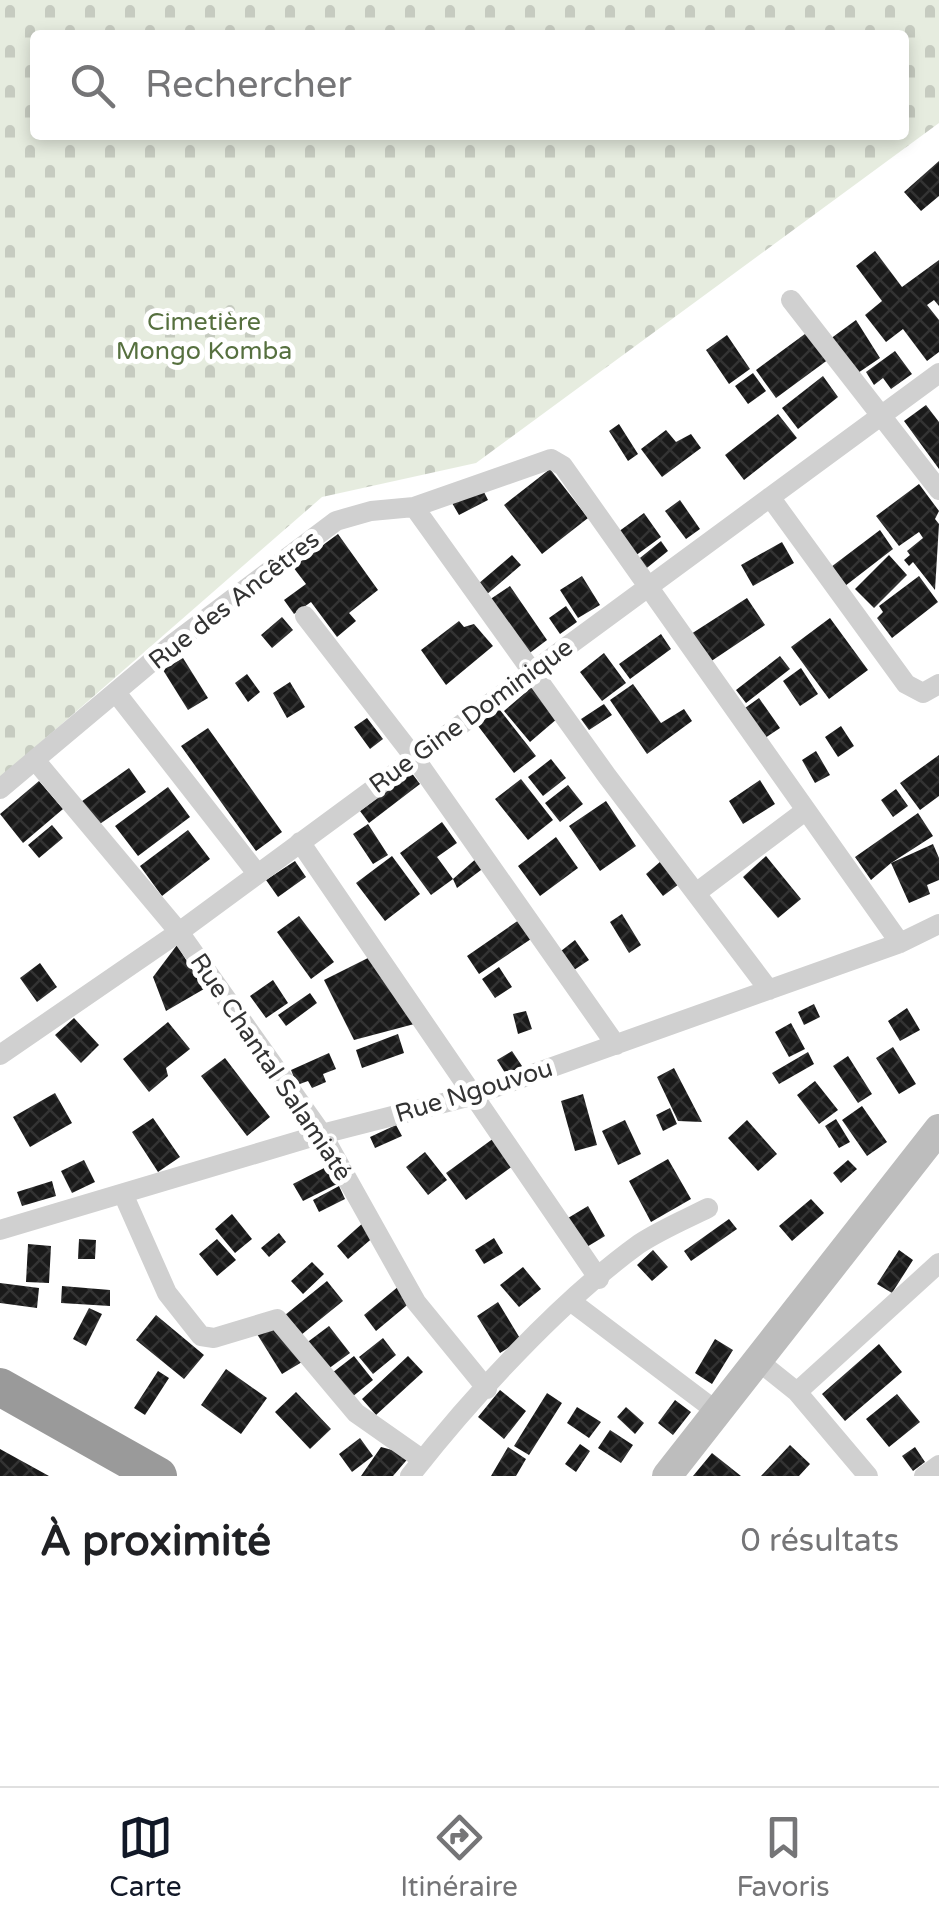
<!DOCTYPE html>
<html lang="fr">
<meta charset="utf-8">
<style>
:root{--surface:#fff;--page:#f2f2f2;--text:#202124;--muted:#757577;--line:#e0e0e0;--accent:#111827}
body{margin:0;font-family:"Varela Round",sans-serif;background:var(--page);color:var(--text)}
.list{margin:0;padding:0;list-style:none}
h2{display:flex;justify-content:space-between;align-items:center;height:130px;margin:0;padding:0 40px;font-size:42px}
h2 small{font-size:32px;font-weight:400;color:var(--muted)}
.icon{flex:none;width:55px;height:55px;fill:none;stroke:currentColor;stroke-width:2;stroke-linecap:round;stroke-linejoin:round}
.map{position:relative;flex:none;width:939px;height:1476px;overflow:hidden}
.search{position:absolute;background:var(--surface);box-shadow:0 5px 15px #0003;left:30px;right:30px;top:30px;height:110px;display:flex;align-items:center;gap:25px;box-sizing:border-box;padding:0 35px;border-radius:10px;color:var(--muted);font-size:38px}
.sheet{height:310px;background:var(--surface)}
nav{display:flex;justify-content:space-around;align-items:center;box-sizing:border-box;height:140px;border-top:2px solid var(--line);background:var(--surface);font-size:28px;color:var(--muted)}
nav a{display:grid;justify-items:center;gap:5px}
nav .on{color:var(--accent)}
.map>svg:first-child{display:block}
.cemetery{fill:url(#cemetery-stones);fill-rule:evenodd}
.building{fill:url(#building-cross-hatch)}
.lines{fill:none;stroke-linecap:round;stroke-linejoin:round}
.street{stroke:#d0d0d0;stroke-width:20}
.secondary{stroke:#bdbdbd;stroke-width:30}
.highway{stroke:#9a9a9a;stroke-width:38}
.labels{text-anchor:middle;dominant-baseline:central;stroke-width:10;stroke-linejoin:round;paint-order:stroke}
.park-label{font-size:25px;fill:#56703f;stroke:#fff}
.street-label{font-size:25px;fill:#333;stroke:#fff}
</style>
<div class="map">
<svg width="939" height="1476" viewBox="0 0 939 1476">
<defs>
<pattern id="cemetery-stones" width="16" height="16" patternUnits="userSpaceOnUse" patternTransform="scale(2.5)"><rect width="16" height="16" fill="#e6ecdf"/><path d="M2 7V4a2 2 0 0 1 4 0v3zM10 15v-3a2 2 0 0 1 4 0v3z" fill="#c6cbc0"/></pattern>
<pattern id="building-cross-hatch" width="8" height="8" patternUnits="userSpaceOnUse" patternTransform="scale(2.5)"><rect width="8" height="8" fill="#1a1a1a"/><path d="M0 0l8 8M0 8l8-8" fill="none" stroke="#333"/></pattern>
</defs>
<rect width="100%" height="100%" fill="#fff"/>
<path class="cemetery" d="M 0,0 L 939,0 L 939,123 L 476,463 L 322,497 L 0,778 ZM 35,35 L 904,35 L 904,135 L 35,135 Z"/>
<path class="building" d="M 939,161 L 939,196 L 921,211 L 904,192 Z
M 875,251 L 902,287 L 939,260 L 939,306 L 934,300 L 927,305 L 939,320 L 939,352 L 927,361 L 903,329 L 886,342 L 865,315 L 882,301 L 856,266 Z
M 856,320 L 880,358 L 852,377 L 826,342 Z
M 809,331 L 829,359 L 776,398 L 756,370 Z
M 727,335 L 750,369 L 729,384 L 706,350 Z
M 895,351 L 912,374 L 891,389 L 883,378 L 874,385 L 866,372 Z
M 753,373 L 766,391 L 748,404 L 735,386 Z
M 823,376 L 838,397 L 798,429 L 782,408 Z
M 926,405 L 939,422 L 939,469 L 904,421 Z
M 778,414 L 797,438 L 744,480 L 725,455 Z
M 619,424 L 638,454 L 628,461 L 609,431 Z
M 666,430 L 676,442 L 691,434 L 701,448 L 662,477 L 641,449 Z
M 550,469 L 588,518 L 542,554 L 504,505 Z
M 919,484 L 939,511 L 935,519 L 939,524 L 935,590 L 913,562 L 909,566 L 904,560 L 910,555 L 907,551 L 923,538 L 919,532 L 899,546 L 876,516 Z
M 482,488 L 488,500 L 459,515 L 452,503 Z
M 680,500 L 700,529 L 686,539 L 665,511 Z
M 644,513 L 661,537 L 635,556 L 618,532 Z
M 880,530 L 893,549 L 845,586 L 831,567 Z
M 338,534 L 378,590 L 349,613 L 356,621 L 337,637 L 311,602 L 294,614 L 284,600 L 306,584 L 293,567 Z
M 661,541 L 668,551 L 643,571 L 635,562 Z
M 782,542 L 794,563 L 753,586 L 741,565 Z
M 512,555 L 521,565 L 486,595 L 478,584 Z
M 889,555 L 907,575 L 874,608 L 855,589 Z
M 582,576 L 600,605 L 578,618 L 560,590 Z
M 919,576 L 938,602 L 892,638 L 877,618 L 883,612 L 879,606 Z
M 510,586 L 547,640 L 527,655 L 489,600 Z
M 747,598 L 765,625 L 710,662 L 691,634 Z
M 566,606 L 577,622 L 560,634 L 549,618 Z
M 282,617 L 293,630 L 272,648 L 261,635 Z
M 830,618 L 868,670 L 829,699 L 791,647 Z
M 459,621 L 464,627 L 474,624 L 493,646 L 446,685 L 421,650 Z
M 661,634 L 671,649 L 630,679 L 619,664 Z
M 604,653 L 626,683 L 602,701 L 580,672 Z
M 780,656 L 790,669 L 746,703 L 736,690 Z
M 183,658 L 208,698 L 188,710 L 163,670 Z
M 801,668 L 818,694 L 800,706 L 783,681 Z
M 247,674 L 260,692 L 248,702 L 235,683 Z
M 290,682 L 305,707 L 287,718 L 273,693 Z
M 633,684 L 661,723 L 684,709 L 692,721 L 647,754 L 610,700 Z
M 532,687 L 558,718 L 530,742 L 504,711 Z
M 759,698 L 780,728 L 765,738 L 745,708 Z
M 604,704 L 612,715 L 589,730 L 581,719 Z
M 496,705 L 536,756 L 514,773 L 475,722 Z
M 367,718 L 383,739 L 370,749 L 354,727 Z
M 841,726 L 854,746 L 838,757 L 825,737 Z
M 208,728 L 282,832 L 256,851 L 181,746 Z
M 816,751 L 830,775 L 815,783 L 802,760 Z
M 939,755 L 939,796 L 920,810 L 900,783 Z
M 551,759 L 566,778 L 543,796 L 528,777 Z
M 129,768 L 146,792 L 94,828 L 78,804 Z
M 411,772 L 420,784 L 369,823 L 360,811 Z
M 521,779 L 553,820 L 528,840 L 495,799 Z
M 760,780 L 775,804 L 743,824 L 729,801 Z
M 39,781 L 63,809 L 23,843 L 0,814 Z
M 568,785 L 583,804 L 560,822 L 545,803 Z
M 168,787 L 190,817 L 138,856 L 115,826 Z
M 896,789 L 908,806 L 893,817 L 881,800 Z
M 606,801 L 636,846 L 600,871 L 569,826 Z
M 918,813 L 933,836 L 891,863 L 933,844 L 939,858 L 939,880 L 927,885 L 930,894 L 909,903 L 891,863 L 871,880 L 855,857 Z
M 442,822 L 457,843 L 437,857 L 453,879 L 431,895 L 400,853 Z
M 368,824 L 388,855 L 373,864 L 353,834 Z
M 52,825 L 63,838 L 39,858 L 28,845 Z
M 188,830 L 210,859 L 162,896 L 140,866 Z
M 556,837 L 578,868 L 540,896 L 518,866 Z
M 392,856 L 420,894 L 385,921 L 356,883 Z
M 766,856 L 801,899 L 778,918 L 743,877 Z
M 478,857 L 485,867 L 457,888 L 453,879 Z
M 295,861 L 306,877 L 278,897 L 266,880 Z
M 661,861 L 679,884 L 663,896 L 646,874 Z
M 622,914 L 641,945 L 629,953 L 610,922 Z
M 299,916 L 334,962 L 311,979 L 277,932 Z
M 519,920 L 531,939 L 479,974 L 467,956 Z
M 575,940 L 589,960 L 574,970 L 561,951 Z
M 177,945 L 204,989 L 166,1011 L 153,977 Z
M 374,955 L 418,1023 L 354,1040 L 324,980 Z
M 40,963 L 57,987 L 37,1002 L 20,978 Z
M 499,967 L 512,987 L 495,998 L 482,979 Z
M 273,980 L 288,1003 L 266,1018 L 250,996 Z
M 310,993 L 317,1003 L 286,1026 L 278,1015 Z
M 814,1004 L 820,1017 L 804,1025 L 798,1012 Z
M 907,1008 L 920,1030 L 900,1041 L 888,1021 Z
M 526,1011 L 532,1029 L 518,1034 L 513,1014 Z
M 74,1018 L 99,1045 L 81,1063 L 55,1035 Z
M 168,1022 L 190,1049 L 166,1068 L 168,1076 L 149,1092 L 123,1059 Z
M 791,1023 L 805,1049 L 789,1057 L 775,1032 Z
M 398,1034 L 404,1053 L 362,1068 L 356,1050 Z
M 893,1047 L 916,1084 L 899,1094 L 876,1058 Z
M 512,1051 L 522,1066 L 507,1076 L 497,1060 Z
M 808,1052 L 814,1064 L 779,1084 L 772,1073 Z
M 329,1053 L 336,1069 L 323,1074 L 326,1082 L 312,1088 L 308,1081 L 297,1085 L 291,1070 Z
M 848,1056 L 872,1094 L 858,1103 L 833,1066 Z
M 225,1058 L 270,1117 L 247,1136 L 201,1076 Z
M 674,1068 L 702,1122 L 678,1121 L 657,1077 Z
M 815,1081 L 838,1110 L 819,1124 L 797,1095 Z
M 55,1093 L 72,1123 L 30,1147 L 13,1117 Z
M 583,1094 L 597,1145 L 575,1151 L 561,1101 Z
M 862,1106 L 887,1142 L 867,1156 L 842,1120 Z
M 670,1108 L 677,1124 L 663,1131 L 656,1115 Z
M 153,1118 L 180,1157 L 158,1172 L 132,1132 Z
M 836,1119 L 850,1142 L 839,1148 L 825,1126 Z
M 625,1120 L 641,1154 L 618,1165 L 602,1131 Z
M 747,1120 L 777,1154 L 758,1171 L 728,1138 Z
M 396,1125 L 402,1136 L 375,1148 L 370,1137 Z
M 494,1138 L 514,1165 L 466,1200 L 446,1173 Z
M 425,1152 L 447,1180 L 428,1195 L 406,1167 Z
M 668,1159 L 691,1199 L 651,1222 L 629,1181 Z
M 84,1160 L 95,1182 L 72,1193 L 61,1171 Z
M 848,1160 L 857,1169 L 841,1183 L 833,1173 Z
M 328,1166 L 337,1184 L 303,1201 L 293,1184 Z
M 52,1181 L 56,1196 L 22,1206 L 17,1192 Z
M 339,1186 L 345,1199 L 319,1212 L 313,1200 Z
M 811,1199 L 824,1213 L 792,1241 L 779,1226 Z
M 588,1206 L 605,1236 L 585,1248 L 568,1218 Z
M 232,1214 L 252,1239 L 235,1253 L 215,1229 Z
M 729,1219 L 737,1229 L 691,1261 L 684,1251 Z
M 364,1222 L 376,1235 L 348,1259 L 337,1246 Z
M 279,1233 L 286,1242 L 269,1257 L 261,1248 Z
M 494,1238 L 503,1253 L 484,1264 L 475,1250 Z
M 79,1239 L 96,1240 L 95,1259 L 78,1259 Z
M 217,1239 L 236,1260 L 217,1276 L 199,1254 Z
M 28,1244 L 51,1246 L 49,1283 L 26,1282 Z
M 653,1250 L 668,1267 L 652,1281 L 637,1265 Z
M 899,1250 L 913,1260 L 892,1293 L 877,1284 Z
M 312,1262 L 324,1274 L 303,1294 L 291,1281 Z
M 523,1267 L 541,1289 L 519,1307 L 500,1285 Z
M 327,1281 L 343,1301 L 301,1335 L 285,1315 Z
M 0,1283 L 39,1288 L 37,1308 L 0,1303 Z
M 62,1286 L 110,1290 L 110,1306 L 61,1303 Z
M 399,1286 L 412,1301 L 376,1331 L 364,1315 Z
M 498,1302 L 521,1340 L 500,1353 L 477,1316 Z
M 89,1308 L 102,1314 L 86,1346 L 73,1339 Z
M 156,1315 L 204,1355 L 184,1379 L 136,1340 Z
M 277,1321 L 302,1362 L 282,1374 L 257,1334 Z
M 329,1326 L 350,1353 L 324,1372 L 305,1344 Z
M 383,1338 L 396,1355 L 373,1374 L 359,1357 Z
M 715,1339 L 733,1350 L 712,1384 L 695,1373 Z
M 879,1344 L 902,1372 L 845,1421 L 822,1394 Z
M 354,1356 L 373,1380 L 352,1397 L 332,1373 Z
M 408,1356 L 423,1372 L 376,1415 L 362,1399 Z
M 226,1369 L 267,1398 L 241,1434 L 201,1405 Z
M 158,1371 L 169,1378 L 145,1415 L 134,1408 Z
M 500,1390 L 526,1411 L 504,1439 L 478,1417 Z
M 296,1392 L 331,1429 L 310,1449 L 275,1412 Z
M 547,1393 L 562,1403 L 529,1455 L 514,1446 Z
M 897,1394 L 920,1422 L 889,1447 L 866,1419 Z
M 675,1400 L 691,1412 L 673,1435 L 658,1423 Z
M 577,1407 L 601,1422 L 589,1438 L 567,1423 Z
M 626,1407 L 644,1423 L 635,1434 L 617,1417 Z
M 610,1430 L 633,1445 L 621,1463 L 598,1448 Z
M 360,1438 L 373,1456 L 352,1472 L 339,1454 Z
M 580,1444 L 590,1451 L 576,1472 L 565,1464 Z
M 790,1445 L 810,1464 L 799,1476 L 761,1476 Z
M 381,1447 L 411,1455 L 393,1476 L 361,1476 Z
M 508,1447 L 526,1459 L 516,1476 L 491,1476 Z
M 915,1447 L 925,1462 L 913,1471 L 902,1456 Z
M 0,1449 L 49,1476 L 0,1476 Z
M 712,1453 L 741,1476 L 693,1476 Z"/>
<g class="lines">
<path class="street" d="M 791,300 L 939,490
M 770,497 L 906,684 L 923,693 L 939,684
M 414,507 L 607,776 L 769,990
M 305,616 L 414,757 L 616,1045
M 117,694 L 256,872
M 35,760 L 179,932 L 322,1134 L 416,1302 L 487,1389
M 0,789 L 174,643 L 336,521 L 371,511 L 414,507 L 551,459 L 563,466 L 900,943
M 300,842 L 599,1279
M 696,893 L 805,811
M 0,1055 L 179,932 L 939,373
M 124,1196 L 167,1293 L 201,1336 L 214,1338 L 277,1319 L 356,1413 L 423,1460
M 0,1230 L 322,1134 L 471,1096 L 900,943 L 939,924
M 573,1303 L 716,1411
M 757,1360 L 797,1392 L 868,1476
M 797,1392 L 939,1263
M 410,1476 C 470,1399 560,1301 639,1244 C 660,1230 686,1219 708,1208
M 924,1476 L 939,1465"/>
<path class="secondary" d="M 667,1476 L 939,1129"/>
<path class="highway" d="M 0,1387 L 158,1476"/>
</g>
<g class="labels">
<g class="park-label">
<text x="204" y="322">Cimetière<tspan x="204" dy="29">Mongo Komba</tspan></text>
</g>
<g class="street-label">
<text transform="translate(234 600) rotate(-38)">Rue des Ancêtres</text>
<text transform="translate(471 716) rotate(-36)">Rue Gine Dominique</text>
<text transform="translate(271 1067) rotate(56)">Rue Chantal Salamiaté</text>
<text transform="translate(474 1091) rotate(-17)">Rue Ngouvou</text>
</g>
</g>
</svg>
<div class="search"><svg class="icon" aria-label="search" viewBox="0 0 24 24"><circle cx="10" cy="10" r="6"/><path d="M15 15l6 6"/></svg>Rechercher</div>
</div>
<section class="sheet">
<h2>À proximité<small>0 résultats</small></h2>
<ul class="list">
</ul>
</section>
<nav>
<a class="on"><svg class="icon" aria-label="map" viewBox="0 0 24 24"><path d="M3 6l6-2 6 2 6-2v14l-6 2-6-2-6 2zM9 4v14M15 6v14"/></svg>Carte</a>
<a><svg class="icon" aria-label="directions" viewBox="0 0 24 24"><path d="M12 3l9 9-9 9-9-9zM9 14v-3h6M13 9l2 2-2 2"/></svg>Itinéraire</a>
<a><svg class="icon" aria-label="saved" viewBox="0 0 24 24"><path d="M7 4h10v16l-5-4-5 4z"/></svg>Favoris</a>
</nav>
